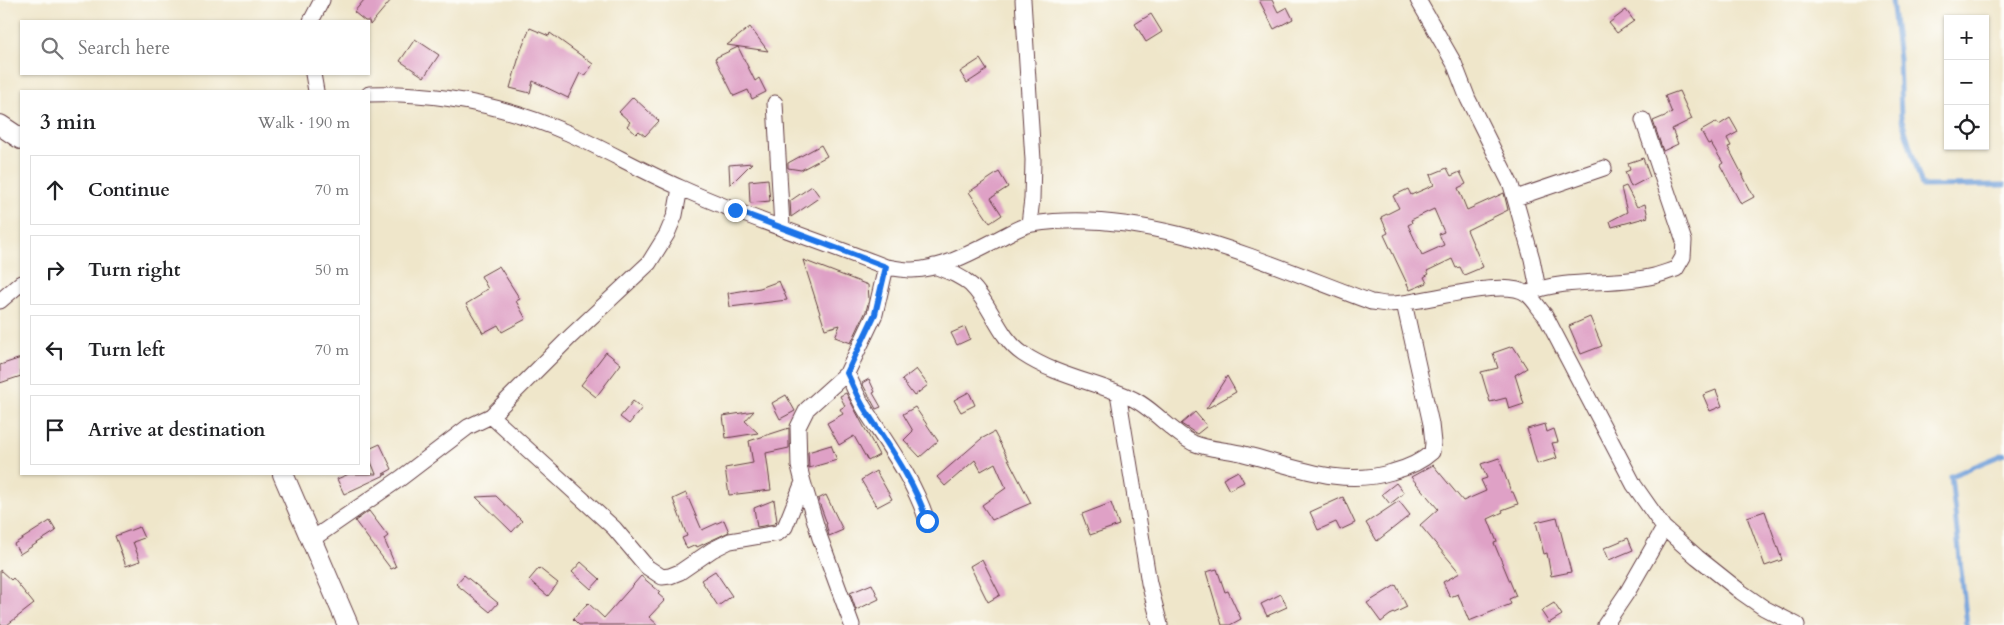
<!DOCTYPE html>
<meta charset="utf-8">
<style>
:root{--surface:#fff;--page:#f2f2f2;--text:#202124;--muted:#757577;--line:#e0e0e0}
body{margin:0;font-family:Cardo,serif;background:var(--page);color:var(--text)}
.controls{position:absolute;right:15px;top:15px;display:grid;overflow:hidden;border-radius:0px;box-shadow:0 1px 4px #0004}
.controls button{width:45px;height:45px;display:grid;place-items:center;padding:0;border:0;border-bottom:1px solid var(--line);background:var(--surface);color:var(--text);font:25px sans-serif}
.stop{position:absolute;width:15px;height:15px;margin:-11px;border:4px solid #1a73e8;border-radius:50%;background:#fff}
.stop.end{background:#1a73e8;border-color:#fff;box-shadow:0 1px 5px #0008}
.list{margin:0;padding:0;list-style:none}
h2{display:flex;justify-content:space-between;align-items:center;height:65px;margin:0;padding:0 20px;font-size:21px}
h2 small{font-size:16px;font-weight:400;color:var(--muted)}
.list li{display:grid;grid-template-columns:32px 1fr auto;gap:15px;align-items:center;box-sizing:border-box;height:70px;margin:0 10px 10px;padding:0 10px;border:1px solid var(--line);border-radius:0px}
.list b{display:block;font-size:19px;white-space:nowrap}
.list em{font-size:16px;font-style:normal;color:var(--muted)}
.icon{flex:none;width:28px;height:28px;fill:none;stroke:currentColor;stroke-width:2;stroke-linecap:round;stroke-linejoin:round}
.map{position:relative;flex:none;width:2004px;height:625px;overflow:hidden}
.search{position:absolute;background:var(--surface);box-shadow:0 1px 4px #0004;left:20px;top:20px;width:350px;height:55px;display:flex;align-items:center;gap:12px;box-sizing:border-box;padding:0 18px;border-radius:0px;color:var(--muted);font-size:19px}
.panel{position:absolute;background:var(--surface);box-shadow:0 1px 4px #0004;left:20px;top:90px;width:350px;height:385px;border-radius:0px}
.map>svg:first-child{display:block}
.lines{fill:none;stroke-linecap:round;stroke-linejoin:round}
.stream{stroke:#6f9fd9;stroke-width:5}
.building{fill:#dfa1c6;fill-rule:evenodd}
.minor-casing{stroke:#633d43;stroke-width:17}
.tertiary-casing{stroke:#633d43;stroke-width:22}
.minor{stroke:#fff;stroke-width:15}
.tertiary{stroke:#fff;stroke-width:20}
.route{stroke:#1a73e8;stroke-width:6}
</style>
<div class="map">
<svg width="2004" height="625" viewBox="0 0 2004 625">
<rect width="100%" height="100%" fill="#fdfcf7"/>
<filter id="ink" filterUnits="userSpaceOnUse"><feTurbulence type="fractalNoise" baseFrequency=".02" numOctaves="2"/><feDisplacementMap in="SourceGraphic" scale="10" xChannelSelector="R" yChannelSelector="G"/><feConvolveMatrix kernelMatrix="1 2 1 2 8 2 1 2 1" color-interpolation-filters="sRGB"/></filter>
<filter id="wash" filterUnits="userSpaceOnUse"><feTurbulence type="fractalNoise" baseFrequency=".0096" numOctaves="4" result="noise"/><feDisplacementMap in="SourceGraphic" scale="20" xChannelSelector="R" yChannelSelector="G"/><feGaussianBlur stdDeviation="1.12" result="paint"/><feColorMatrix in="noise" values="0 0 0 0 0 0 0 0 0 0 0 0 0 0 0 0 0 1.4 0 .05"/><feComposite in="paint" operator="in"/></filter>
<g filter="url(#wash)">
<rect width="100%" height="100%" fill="#efe6ca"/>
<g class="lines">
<path class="stream" d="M 1892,0 L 1899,59 L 1901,117 L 1922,186 L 2004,185
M 1967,625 L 1951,476 L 2004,454"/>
</g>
<g id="blocks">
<path class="building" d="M 364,0 L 391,0 L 370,25 L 369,21 L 365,21 L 354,12 Z
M 1259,0 L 1272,0 L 1278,12 L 1287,7 L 1293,19 L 1274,29 Z
M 1626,10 L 1634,21 L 1617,33 L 1609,23 Z
M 1151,14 L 1162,32 L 1146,42 L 1135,24 Z
M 750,27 L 768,51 L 727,45 Z
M 530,28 L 549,36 L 550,33 L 593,64 L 585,76 L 580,73 L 568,98 L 533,81 L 530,93 L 510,88 L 521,50 Z
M 415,39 L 439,55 L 424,77 L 400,61 Z
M 738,47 L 755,81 L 759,78 L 766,92 L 752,99 L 748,90 L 734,96 L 715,58 Z
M 980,59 L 987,70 L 967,83 L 960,72 Z
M 1679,91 L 1692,119 L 1672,129 L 1678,144 L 1663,151 L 1653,121 L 1672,113 L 1665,96 Z
M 633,97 L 659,121 L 645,136 L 639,131 L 636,134 L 627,126 L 630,122 L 619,112 Z
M 1730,118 L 1738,132 L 1727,138 L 1731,146 L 1728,147 L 1754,197 L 1741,204 L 1720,165 L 1723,163 L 1711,143 L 1708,144 L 1701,131 L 1717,122 L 1719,125 Z
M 821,145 L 827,156 L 801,170 L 788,168 L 788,163 Z
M 1643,158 L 1650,177 L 1631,187 L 1625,172 L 1630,170 L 1628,163 Z
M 752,163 L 730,185 L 729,165 Z
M 1447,168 L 1451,176 L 1460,172 L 1466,184 L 1458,188 L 1467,210 L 1504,193 L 1508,210 L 1467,230 L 1483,267 L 1464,275 L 1460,267 L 1456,268 L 1452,259 L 1427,271 L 1429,274 L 1424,277 L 1427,283 L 1410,290 L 1384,235 L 1388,233 L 1381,217 L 1399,208 L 1393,196 L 1408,189 L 1411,195 L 1434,185 L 1430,175 ZM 1434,209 L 1444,232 L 1439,234 L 1444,245 L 1422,255 L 1408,225 L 1412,223 L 1411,220 Z
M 999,172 L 1008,187 L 991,198 L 1002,215 L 990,223 L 969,192 Z
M 768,179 L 770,201 L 750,203 L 749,181 Z
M 812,186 L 820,197 L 791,217 L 790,201 Z
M 1626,186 L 1637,207 L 1645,204 L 1648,217 L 1612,227 L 1610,221 L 1627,212 L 1621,188 Z
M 803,260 L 868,285 L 869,300 L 866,311 L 851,343 L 835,337 L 840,325 L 825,329 Z
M 499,266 L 520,299 L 516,301 L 526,319 L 502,332 L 498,325 L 483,333 L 466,304 L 481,295 L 480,293 L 488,289 L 481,276 Z
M 779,281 L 787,300 L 730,307 L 728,293 L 760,288 Z
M 1590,317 L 1602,346 L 1581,354 L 1569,326 Z
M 965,327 L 970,339 L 957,345 L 951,333 Z
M 1513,346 L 1527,368 L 1515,375 L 1524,404 L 1509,409 L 1506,398 L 1490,402 L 1481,372 L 1498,368 L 1493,353 Z
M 606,352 L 621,364 L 596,397 L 581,385 Z
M 21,358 L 21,376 L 0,383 L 0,365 Z
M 916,369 L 928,385 L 914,396 L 902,380 Z
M 1227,376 L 1236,392 L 1206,409 Z
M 869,379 L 875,392 L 873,393 L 881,407 L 876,409 L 862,383 Z
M 1716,390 L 1722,406 L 1710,411 L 1703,395 Z
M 969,392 L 975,405 L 961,412 L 954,400 Z
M 846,393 L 879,455 L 868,461 L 854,436 L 839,445 L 827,423 L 843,414 L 840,409 L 845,406 L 840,396 Z
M 786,395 L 795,411 L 780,419 L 772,403 Z
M 633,401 L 642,408 L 629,424 L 620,417 Z
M 915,407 L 938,441 L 920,457 L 904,440 L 913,431 L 903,414 Z
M 754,411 L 745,421 L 758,433 L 726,438 L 723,416 Z
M 1195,412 L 1207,426 L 1197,434 L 1181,424 Z
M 1545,424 L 1547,432 L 1554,429 L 1558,442 L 1552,443 L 1557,458 L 1537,464 L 1527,429 Z
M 789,428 L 789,448 L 766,453 L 771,490 L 729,495 L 725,468 L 753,463 L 749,441 Z
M 994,432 L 1031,503 L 992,520 L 982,505 L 1006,488 L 995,463 L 981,471 L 975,460 L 945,486 L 937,477 L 981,439 Z
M 380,444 L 392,469 L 383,474 L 387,474 L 344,494 L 337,479 L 349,474 L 376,474 L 369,457 L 369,449 Z
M 831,445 L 837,460 L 809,468 L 808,452 Z
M 1499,458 L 1511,492 L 1513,492 L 1518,504 L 1502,510 L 1503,512 L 1488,519 L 1497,542 L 1494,543 L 1516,596 L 1509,599 L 1511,604 L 1469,621 L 1458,594 L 1450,597 L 1443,582 L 1460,573 L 1420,525 L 1438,509 L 1411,477 L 1433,465 L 1463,501 L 1486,491 L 1481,480 L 1487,478 L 1481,464 Z
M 876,471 L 892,499 L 877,507 L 861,480 Z
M 1238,471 L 1244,482 L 1229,490 L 1223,479 Z
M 1396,483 L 1404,493 L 1390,504 L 1382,494 Z
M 686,493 L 702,530 L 724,520 L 729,532 L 697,547 L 696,545 L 687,549 L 682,538 L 687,536 L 673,499 Z
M 826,495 L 843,530 L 829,536 L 826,524 L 827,524 L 818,499 Z
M 496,496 L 522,521 L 512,532 L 476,497 Z
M 1343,497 L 1355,523 L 1340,530 L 1336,522 L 1318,530 L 1310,512 Z
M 774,500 L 777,521 L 774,524 L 757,527 L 754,508 Z
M 1399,501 L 1410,515 L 1377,541 L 1366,523 Z
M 1111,503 L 1119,525 L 1090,535 L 1082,514 Z
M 369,511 L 388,536 L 384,539 L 396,567 L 391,569 L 355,521 Z
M 1765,511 L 1782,560 L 1765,566 L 1747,517 Z
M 1557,517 L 1571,572 L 1551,576 L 1547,553 L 1544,554 L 1536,522 Z
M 50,521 L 56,531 L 20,554 L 14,544 Z
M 139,527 L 144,538 L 133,542 L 140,561 L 126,566 L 115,536 Z
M 1628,538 L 1633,550 L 1609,560 L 1604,548 Z
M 982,559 L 1000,595 L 988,602 L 970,566 Z
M 581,562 L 600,579 L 591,589 L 572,572 Z
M 539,568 L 558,583 L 548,596 L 529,580 Z
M 1217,569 L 1225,592 L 1228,591 L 1241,619 L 1230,625 L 1222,625 L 1206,572 Z
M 0,570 L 11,580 L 13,578 L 34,604 L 7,625 L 0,625 Z
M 715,571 L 732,596 L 718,606 L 701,580 Z
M 464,575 L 498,603 L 490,612 L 456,584 Z
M 641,576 L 660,592 L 658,594 L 665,600 L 649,617 L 658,625 L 579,625 L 573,619 L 588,603 L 604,618 Z
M 872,584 L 879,599 L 856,610 L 850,593 Z
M 1396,585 L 1407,607 L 1390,615 L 1381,622 L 1367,603 Z
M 1281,594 L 1287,607 L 1267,616 L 1261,604 Z
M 1554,603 L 1562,615 L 1549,623 L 1541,611 Z"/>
</g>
</g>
<g filter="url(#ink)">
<use href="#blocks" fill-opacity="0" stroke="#633d43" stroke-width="1"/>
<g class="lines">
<g class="minor-casing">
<path id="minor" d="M 1023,0 L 1033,160 L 1032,199 L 1029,224
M 1418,0 L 1454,63 L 1468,99 L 1511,185 L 1532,259 L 1538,289
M 311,21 L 322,0
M 313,74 L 316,91
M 369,94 C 437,92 506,106 568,133 C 606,150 642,171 681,188 C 747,218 818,240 886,267 C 895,268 904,270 912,270 C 941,269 969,254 994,241 C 1005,236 1019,226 1032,224 C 1148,206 1265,263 1371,302 C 1376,302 1382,304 1387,304 C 1419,305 1503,276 1527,294 C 1534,299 1539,309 1545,315 L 1634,485 L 1664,528 L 1697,557 L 1741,592 L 1764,608 L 1797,625
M 775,103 L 782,227
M 1516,198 L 1604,168
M 934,266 C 947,271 960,275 971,285 C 992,305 998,337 1023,354 C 1056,376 1095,382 1131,398 C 1152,407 1170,431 1193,443 C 1206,449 1229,450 1244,454 C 1293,466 1341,488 1392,472 C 1407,468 1420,463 1432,452 L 1433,443 L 1431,424 L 1404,303
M 1528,293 C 1568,277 1613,286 1654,276 C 1662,274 1669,271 1676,269 L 1683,257 L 1684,241 L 1643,120
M 0,301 L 21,283
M 847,373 C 853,385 858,399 866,411 C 889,447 914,480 927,521
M 1118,393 L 1149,583 L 1160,625
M 491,416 L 614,528 L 647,567 L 662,577 L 670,576 L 680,572 L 712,550 L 730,541 L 778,533 L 785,527 L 803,482
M 311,540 L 401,478 L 468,427 L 491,416 L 571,336 L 649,263 L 667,234 L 675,215 L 680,188
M 852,625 L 820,538 L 803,482 L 799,466 L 798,427 L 807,409 L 847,373 L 875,314 L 886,267
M 1605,625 L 1628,591 L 1664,528"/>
</g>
<g class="tertiary-casing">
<path id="tertiary" d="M 0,125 L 21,139
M 283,474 L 348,625"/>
</g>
<use href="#minor" class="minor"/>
<use href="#tertiary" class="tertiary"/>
</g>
</g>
<g class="lines" filter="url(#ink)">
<path class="route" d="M 735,210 L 886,267 L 875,314 L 847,373 C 853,385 858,399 866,411 C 889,447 914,480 927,521"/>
</g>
</svg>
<div class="controls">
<button>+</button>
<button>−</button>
<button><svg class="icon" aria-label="locate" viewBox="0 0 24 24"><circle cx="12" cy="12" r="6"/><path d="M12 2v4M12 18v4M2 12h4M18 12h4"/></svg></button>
</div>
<div class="stop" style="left:927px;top:521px"></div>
<div class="stop end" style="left:735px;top:210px"></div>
<div class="search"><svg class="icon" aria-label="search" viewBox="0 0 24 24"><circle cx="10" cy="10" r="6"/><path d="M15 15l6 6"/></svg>Search here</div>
<section class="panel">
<h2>3 min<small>Walk · 190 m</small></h2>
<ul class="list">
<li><svg class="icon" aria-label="ahead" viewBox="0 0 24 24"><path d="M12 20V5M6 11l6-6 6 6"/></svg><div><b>Continue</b></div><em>70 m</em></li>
<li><svg class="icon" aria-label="right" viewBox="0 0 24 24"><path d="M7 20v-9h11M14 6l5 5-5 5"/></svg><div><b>Turn right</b></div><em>50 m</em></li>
<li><svg class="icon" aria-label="left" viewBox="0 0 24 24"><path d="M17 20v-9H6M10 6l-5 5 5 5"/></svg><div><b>Turn left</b></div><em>70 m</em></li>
<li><svg class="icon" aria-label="arrive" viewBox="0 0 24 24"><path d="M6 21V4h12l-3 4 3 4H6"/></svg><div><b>Arrive at destination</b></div></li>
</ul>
</section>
</div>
